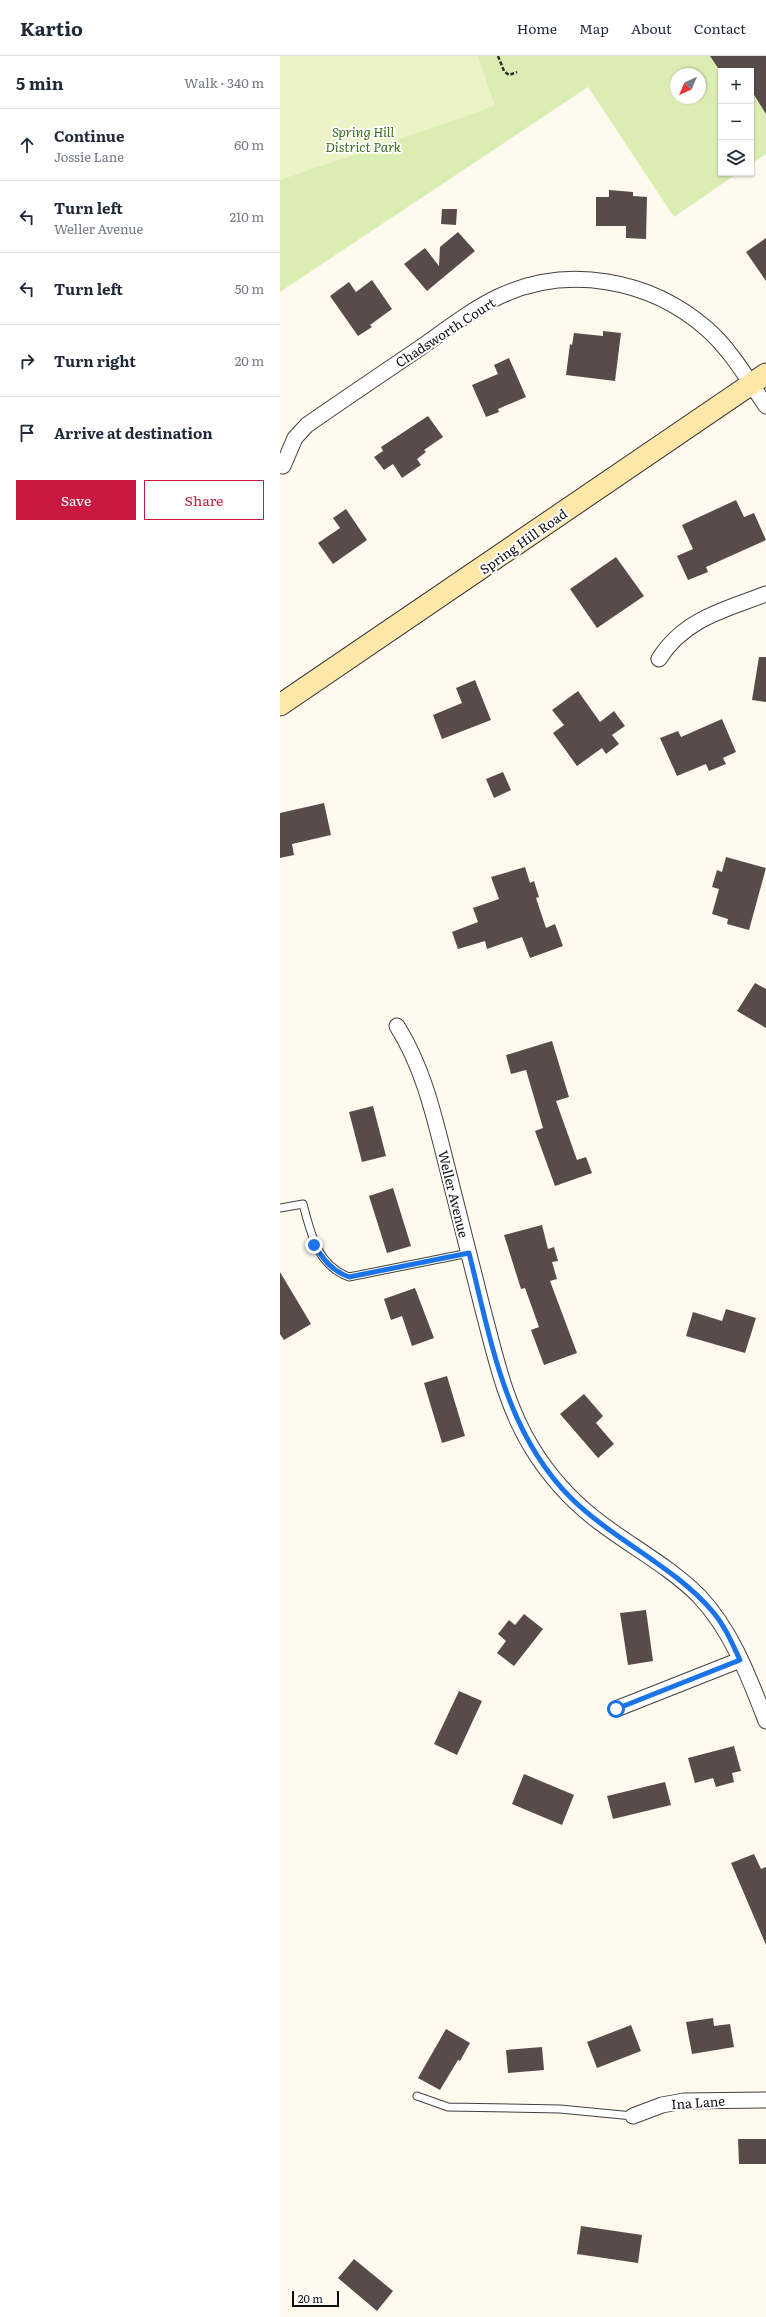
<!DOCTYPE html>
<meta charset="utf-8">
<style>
:root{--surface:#fff;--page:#f6f6f7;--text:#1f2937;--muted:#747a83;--line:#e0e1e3;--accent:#ca1941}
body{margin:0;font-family:Literata,serif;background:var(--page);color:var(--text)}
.controls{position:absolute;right:12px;top:12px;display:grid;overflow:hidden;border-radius:0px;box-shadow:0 1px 3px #0004}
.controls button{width:36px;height:36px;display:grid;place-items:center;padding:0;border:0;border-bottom:1px solid var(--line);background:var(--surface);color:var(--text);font:20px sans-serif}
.compass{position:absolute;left:390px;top:12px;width:36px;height:36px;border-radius:50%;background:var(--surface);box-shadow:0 1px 3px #0004;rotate:224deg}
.scale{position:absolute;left:12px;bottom:10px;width:47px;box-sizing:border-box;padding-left:4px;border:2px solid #0e0e0e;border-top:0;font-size:11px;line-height:14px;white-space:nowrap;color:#0e0e0e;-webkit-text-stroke:3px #fff;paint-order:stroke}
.stop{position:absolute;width:12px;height:12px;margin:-9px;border:3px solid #1a73e8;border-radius:50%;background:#fff}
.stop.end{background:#1a73e8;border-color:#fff;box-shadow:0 1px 4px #0008}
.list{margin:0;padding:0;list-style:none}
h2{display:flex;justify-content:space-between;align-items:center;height:52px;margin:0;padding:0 16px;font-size:17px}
h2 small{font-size:13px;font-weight:400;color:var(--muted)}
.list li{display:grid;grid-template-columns:26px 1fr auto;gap:12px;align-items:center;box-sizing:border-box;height:72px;padding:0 16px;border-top:1px solid var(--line)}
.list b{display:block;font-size:15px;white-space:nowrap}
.list p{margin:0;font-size:13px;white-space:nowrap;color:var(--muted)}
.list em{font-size:13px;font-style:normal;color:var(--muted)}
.actions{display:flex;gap:8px;padding:12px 16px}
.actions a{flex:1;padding:9px 0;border:1px solid var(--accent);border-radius:0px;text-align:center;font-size:14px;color:var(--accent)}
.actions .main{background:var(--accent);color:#fff}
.icon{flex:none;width:22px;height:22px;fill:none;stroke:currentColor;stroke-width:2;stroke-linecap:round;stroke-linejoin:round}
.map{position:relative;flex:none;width:486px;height:2261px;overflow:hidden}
header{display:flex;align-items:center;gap:24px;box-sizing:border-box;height:56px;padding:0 20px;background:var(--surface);border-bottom:1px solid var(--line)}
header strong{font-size:19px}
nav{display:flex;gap:22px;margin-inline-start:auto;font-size:14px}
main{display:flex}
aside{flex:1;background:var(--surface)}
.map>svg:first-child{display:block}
.green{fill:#dcedb4;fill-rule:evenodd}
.pitch{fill:#ecf4c7}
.building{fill:#574c49}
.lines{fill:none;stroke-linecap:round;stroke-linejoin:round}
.lane-casing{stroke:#414141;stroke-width:9}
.street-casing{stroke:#414141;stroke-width:17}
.secondary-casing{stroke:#303030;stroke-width:23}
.path{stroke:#303030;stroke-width:2.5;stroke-dasharray:4 2;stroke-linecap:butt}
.lane{stroke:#fff;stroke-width:7}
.street{stroke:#fff;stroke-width:15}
.secondary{stroke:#ffe6a9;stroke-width:21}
.route{stroke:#1a73e8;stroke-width:5}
.labels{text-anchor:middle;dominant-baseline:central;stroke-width:4;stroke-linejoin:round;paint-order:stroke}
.park-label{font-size:13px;font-style:italic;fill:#386c18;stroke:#fff}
.street-label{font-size:13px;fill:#0e0e0e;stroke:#fff}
</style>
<header>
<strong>Kartio</strong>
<nav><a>Home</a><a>Map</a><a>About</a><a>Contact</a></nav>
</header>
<main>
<aside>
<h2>5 min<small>Walk · 340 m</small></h2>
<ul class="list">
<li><svg class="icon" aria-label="ahead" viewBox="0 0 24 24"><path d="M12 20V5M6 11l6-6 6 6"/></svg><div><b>Continue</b><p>Jossie Lane</p></div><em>60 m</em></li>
<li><svg class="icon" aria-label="left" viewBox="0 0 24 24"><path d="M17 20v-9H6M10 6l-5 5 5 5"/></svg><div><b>Turn left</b><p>Weller Avenue</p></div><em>210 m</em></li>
<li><svg class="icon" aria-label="left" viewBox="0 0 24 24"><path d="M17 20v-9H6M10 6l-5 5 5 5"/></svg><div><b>Turn left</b></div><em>50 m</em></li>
<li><svg class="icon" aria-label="right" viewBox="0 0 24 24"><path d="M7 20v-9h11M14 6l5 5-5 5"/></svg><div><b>Turn right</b></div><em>20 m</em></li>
<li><svg class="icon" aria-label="arrive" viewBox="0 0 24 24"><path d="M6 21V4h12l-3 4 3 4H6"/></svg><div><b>Arrive at destination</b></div></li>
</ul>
<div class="actions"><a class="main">Save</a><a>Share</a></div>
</aside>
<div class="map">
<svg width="486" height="2261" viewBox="0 0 486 2261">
<rect width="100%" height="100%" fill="#fff9ee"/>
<path class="green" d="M 0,0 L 486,0 L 486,98 L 471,108 L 471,15 L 441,15 L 441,117 L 458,117 L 394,161 L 308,31 L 0,236 ZM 396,18 L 420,18 L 420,42 L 396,42 Z"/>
<path class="pitch" d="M 0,0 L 198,0 L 215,50 L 0,124 Z"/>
<path class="building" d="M 430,0 L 486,0 L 486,58 L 471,34 L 471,15 L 440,15 Z
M 329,134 L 353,136 L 353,140 L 367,141 L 366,183 L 346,182 L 346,170 L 316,170 L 316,141 L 329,141 Z
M 162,153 L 177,153 L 176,169 L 161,168 Z
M 178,176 L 195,195 L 147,235 L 124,208 L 145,192 L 159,210 L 160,191 Z
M 486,182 L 486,225 L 466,196 Z
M 92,224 L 112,253 L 90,269 L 92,271 L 78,280 L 50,240 L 69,226 L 76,236 Z
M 323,275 L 341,277 L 335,325 L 286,319 L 290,288 L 292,289 L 294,277 L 323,280 Z
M 229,302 L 246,341 L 218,353 L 219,356 L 206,361 L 192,329 L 218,318 L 214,309 Z
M 148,360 L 163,381 L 144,394 L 146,396 L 137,403 L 141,409 L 122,422 L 113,408 L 104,414 L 94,401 L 103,395 L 101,391 Z
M 456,444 L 464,461 L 474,457 L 486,484 L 426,511 L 428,516 L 408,524 L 397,500 L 413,493 L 402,469 Z
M 66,453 L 87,484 L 53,508 L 38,487 L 60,472 L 53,462 Z
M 336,501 L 364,540 L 317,572 L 290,533 Z
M 479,601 L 486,601 L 486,646 L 472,644 Z
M 195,624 L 211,664 L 162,683 L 153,659 L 182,647 L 176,632 Z
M 298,635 L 320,666 L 334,655 L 345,670 L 332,679 L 339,688 L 326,698 L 322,692 L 297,710 L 273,677 L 284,669 L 272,654 Z
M 442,663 L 456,696 L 443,702 L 446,708 L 429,715 L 426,708 L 397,720 L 380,682 L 398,675 L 401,681 Z
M 223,716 L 231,734 L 214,742 L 206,723 Z
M 44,747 L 51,779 L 12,788 L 14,799 L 0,802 L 0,757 Z
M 446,801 L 486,812 L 469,874 L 447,868 L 448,863 L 432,858 L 439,833 L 432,831 L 437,814 L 442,816 Z
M 245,811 L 250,827 L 254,825 L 259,841 L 256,842 L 266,872 L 275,868 L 283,890 L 250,902 L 242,881 L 207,893 L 205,885 L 178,893 L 172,876 L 198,866 L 193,852 L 219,843 L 211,821 Z
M 475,927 L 486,933 L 486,972 L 457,955 Z
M 272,985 L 289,1041 L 276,1045 L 297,1104 L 306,1101 L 312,1117 L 275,1130 L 255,1075 L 263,1072 L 246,1014 L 231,1018 L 226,999 Z
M 93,1050 L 106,1100 L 82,1106 L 69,1056 Z
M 113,1132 L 131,1190 L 107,1197 L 89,1140 Z
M 262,1169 L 268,1193 L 274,1191 L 278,1205 L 272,1206 L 277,1223 L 270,1225 L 297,1297 L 264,1309 L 251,1274 L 259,1271 L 245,1232 L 241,1233 L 224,1179 Z
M 0,1216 L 31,1268 L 4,1284 L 0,1278 Z
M 135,1232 L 154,1282 L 132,1290 L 122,1260 L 111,1264 L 104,1243 Z
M 446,1253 L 476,1262 L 465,1297 L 406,1280 L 413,1256 L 442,1265 Z
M 167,1320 L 185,1380 L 162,1387 L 144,1327 Z
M 304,1338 L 323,1360 L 316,1367 L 334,1388 L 318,1402 L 280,1358 Z
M 366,1554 L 373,1605 L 348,1609 L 340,1557 Z
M 244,1558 L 263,1573 L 234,1610 L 217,1597 L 226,1585 L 218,1578 L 229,1564 L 235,1569 Z
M 179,1635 L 202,1645 L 177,1699 L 154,1688 Z
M 454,1690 L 461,1715 L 452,1717 L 454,1726 L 436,1731 L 433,1722 L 415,1727 L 408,1702 Z
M 244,1718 L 294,1739 L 282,1769 L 232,1748 Z
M 385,1726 L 391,1749 L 333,1763 L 327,1740 Z
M 474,1798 L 481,1813 L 486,1811 L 486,1889 L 451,1807 Z
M 433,1962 L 434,1970 L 450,1968 L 454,1991 L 412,1998 L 406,1966 Z
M 351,1969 L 361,1995 L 317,2012 L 307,1986 Z
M 166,1973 L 190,1987 L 180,2005 L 178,2004 L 160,2034 L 138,2022 Z
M 262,1991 L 264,2014 L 228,2017 L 226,1994 Z
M 458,2083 L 486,2083 L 486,2108 L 459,2108 Z
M 301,2170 L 362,2179 L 358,2207 L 297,2198 Z
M 74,2203 L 113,2235 L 97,2255 L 58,2222 Z"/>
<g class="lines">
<g class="lane-casing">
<path id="lane" d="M 0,1152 L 23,1148 C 31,1178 37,1209 69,1221 L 189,1197
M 137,2040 L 168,2051 L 280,2053 L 353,2060"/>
</g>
<g class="street-casing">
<path id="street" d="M 3,410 L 15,382 L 27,369 C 63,344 100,319 137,294 C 163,276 189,255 218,241 C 287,208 370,223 427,273 C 451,294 468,324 486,350
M 379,603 C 404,563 444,554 486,538
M 117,970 C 141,1008 152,1051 163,1095 C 176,1147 189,1198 202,1250 C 215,1299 225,1348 252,1392 C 268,1418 290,1443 314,1462 C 348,1489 388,1509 419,1540 C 452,1575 469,1621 486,1665
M 336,1653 L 460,1604
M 353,2060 L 382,2049 L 404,2045 L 486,2044"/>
</g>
<g class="secondary-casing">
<path id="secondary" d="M 0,649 L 486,318"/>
</g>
<path class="path" d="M 218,0 L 224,15 L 229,19 L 237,16"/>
<use href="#lane" class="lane"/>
<use href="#street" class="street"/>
<use href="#secondary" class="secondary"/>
</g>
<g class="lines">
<path class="route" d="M 34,1189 C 44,1204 52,1215 69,1221 L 189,1197 C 211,1284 225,1377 292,1443 C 335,1485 394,1510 433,1556 C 445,1570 452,1587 460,1604 L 336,1653"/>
</g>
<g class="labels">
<g class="park-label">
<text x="83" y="75">Spring Hill<tspan x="83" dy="15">District Park</tspan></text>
</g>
<g class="street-label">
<text transform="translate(165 276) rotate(-33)">Chadsworth Court</text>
<text transform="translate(243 485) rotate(-35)">Spring Hill Road</text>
<text transform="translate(174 1138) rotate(76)">Weller Avenue</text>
<text transform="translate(418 2046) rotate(-4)">Ina Lane</text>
</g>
</g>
</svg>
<div class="controls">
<button>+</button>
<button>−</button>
<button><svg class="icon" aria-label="layers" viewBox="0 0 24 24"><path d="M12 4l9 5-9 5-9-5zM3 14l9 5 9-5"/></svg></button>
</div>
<svg class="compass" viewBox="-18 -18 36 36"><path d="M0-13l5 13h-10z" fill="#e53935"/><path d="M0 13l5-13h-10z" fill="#747a83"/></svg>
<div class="scale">20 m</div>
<div class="stop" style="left:336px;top:1653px"></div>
<div class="stop end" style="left:34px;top:1189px"></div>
</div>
</main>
